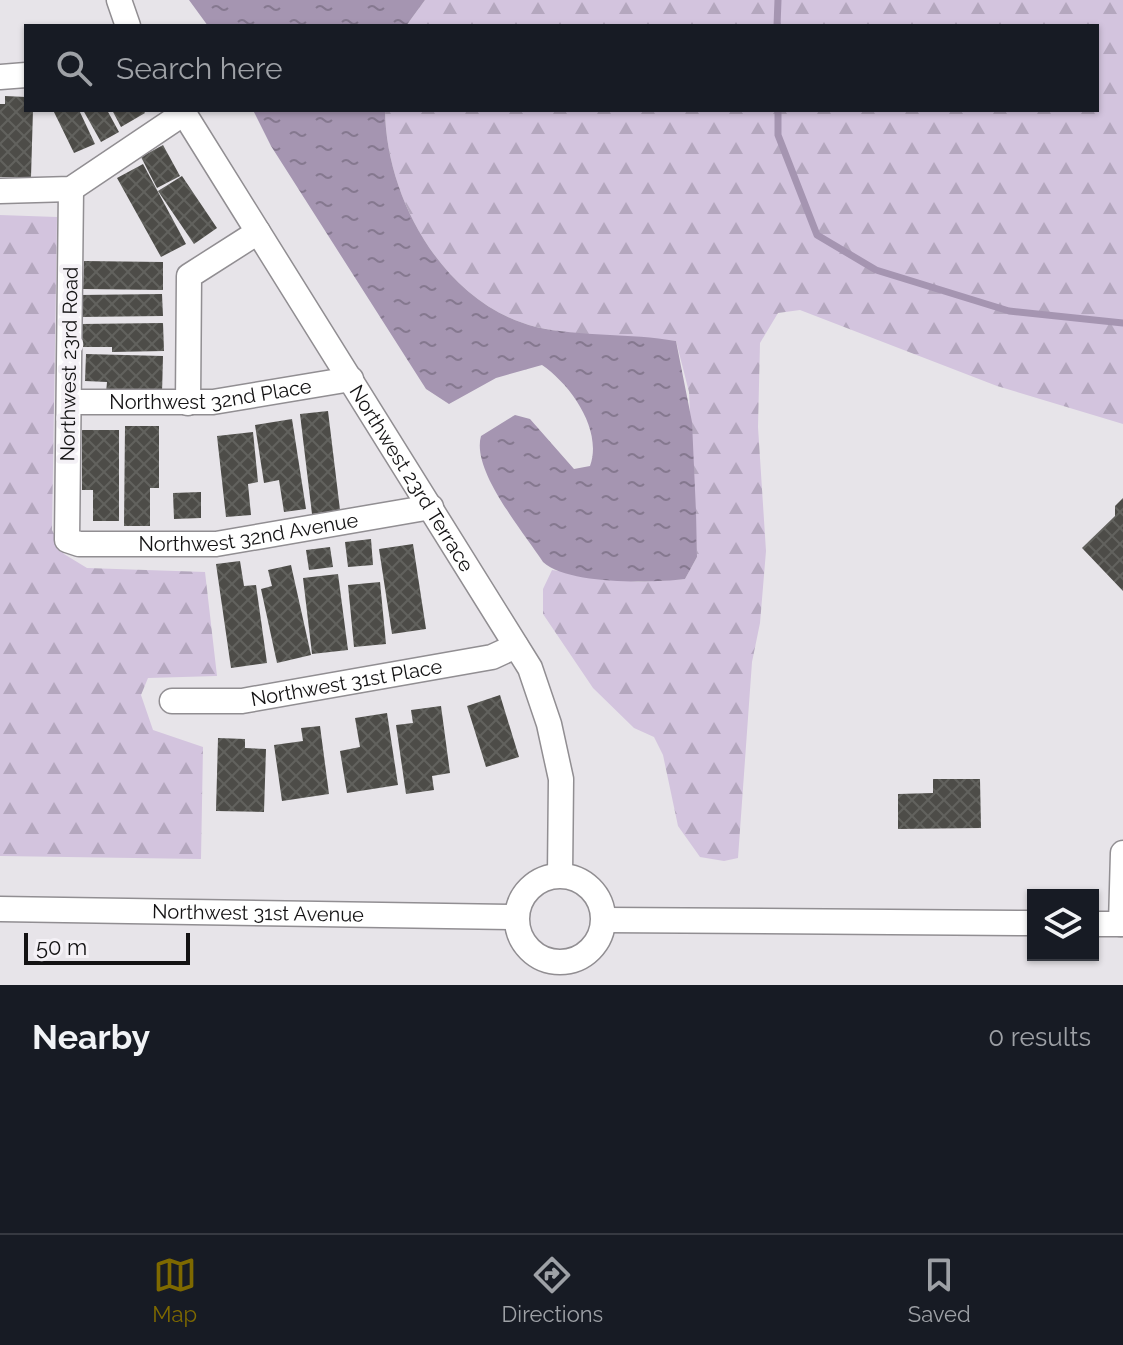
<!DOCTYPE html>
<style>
:root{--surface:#171b24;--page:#20242c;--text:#f1f3f6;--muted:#9ea1a6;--line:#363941;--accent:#7e6900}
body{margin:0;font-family:Raleway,sans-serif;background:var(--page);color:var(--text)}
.controls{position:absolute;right:24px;bottom:24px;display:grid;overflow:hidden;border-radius:0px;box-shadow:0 2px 6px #0004}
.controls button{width:72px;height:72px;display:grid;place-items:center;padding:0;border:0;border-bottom:2px solid var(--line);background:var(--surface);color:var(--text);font:40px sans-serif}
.scale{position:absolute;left:24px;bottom:20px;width:166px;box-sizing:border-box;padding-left:8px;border:4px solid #131213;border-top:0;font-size:22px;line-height:28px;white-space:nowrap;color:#131213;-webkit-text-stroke:6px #f4f1f6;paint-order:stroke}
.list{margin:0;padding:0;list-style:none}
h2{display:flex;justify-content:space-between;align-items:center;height:104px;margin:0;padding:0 32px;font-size:34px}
h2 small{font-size:26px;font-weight:400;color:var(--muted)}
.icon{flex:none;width:44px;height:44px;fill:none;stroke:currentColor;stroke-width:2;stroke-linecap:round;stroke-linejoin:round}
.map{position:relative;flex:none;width:1123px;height:985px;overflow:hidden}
.search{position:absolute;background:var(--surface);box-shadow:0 2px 6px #0004;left:24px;right:24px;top:24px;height:88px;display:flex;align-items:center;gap:20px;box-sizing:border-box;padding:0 28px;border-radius:0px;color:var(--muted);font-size:30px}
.sheet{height:248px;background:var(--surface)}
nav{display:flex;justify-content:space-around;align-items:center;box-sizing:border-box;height:112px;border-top:2px solid var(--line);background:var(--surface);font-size:22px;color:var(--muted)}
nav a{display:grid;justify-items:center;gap:4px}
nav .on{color:var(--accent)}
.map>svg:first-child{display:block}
.forest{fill:url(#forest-firs)}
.water{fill:url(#water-ripples)}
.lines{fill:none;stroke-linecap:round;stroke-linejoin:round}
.stream{stroke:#a595b1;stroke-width:7}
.building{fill:url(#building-cross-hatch)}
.minor-casing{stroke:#918e92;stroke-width:27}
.minor{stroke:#fff;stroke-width:24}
.labels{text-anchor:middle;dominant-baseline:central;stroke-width:8;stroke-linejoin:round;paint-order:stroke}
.street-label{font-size:20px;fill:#131213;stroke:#f4f1f6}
</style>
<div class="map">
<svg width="1123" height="985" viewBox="0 0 1123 985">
<defs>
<pattern id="forest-firs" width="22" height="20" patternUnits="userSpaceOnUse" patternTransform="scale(2)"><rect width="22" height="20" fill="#d3c4de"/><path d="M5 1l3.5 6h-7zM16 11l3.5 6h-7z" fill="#b4a7be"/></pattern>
<pattern id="water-ripples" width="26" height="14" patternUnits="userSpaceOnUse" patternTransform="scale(2)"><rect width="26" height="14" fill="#a595b1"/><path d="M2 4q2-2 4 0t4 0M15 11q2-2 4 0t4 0" fill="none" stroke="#85788f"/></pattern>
<pattern id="building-cross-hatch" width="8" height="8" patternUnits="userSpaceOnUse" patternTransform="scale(2)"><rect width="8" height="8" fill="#4d4c48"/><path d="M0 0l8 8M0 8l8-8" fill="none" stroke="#62625e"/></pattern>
</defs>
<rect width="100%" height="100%" fill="#e7e4e9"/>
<path class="forest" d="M 425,0 L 1123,0 L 1123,424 L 997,386 L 800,310 L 778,313 L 760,343 L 758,427 L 766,551 L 760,623 L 752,662 L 738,858 L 724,861 L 700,857 L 678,826 L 663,755 L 654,737 L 634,728 L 593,688 L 543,614 L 543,589 L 552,570 L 638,582 L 685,579 L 697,557 L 689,392 L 676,341 C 631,337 581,337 536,327 C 444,304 386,199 385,110 L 1097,110 L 1097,26 L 406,26 Z
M 0,215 L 57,217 L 52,530 L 64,554 L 87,568 L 205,572 L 217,676 L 148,678 L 141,695 L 153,730 L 203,747 L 201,859 L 0,856 Z"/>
<path class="water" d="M 189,0 L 425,0 L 406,26 L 208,26 Z
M 253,110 L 385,110 C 386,199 444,304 536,327 C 581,337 630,333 676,341 L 692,422 L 696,512 L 697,557 L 685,579 C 652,583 568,585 543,562 C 524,532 471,471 481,436 L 515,415 L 530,419 L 574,469 L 590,466 C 603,430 571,385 542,365 L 496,378 L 449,404 L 426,389 L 271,146 Z"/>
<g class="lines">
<path class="stream" d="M 777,26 L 778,0
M 778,110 L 778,135 L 817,235 L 876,270 L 1009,311 L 1123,323"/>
</g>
<path class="building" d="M 5,96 L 26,97 L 26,110 L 33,110 L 31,177 L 0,177 L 0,104 L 5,104 Z
M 53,110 L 79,110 L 95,144 L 74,153 Z
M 83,110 L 107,110 L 119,132 L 101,142 Z
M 112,110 L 143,110 L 145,113 L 121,127 Z
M 163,145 L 180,176 L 157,188 L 141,157 Z
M 143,164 L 186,244 L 161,257 L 117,178 Z
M 182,176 L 217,228 L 194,244 L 158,191 Z
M 84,261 L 163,262 L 163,290 L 83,289 Z
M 162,294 L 163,316 L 80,317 L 79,295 Z
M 163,323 L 164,351 L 112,352 L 112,347 L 81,347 L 81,324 Z
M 86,354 L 163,356 L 162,394 L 106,393 L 107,382 L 85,381 Z
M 328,411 L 340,510 L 312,514 L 300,414 Z
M 292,419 L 306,509 L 284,512 L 279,480 L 264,483 L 255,425 Z
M 125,426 L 159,426 L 159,488 L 150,488 L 150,526 L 124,526 Z
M 82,430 L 119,430 L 119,521 L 93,521 L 93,490 L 82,490 Z
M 253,432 L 258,482 L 248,484 L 251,515 L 226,517 L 217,436 Z
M 201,492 L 201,518 L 174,519 L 173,493 Z
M 1123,498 L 1123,591 L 1082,548 L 1115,516 L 1115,506 Z
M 371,539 L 373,565 L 348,567 L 345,542 Z
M 413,544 L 426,629 L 392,634 L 379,549 Z
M 330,547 L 333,567 L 309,570 L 306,550 Z
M 240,561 L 244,586 L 256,585 L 267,663 L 231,668 L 216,564 Z
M 291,565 L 311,655 L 277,663 L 261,589 L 272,586 L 268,570 Z
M 338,574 L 348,650 L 312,654 L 303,578 Z
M 380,582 L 386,644 L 354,647 L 348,585 Z
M 500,695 L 519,757 L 486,767 L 467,706 Z
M 441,706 L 450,773 L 432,776 L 434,790 L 406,794 L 396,725 L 413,723 L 411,710 Z
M 387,713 L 398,785 L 347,793 L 340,751 L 360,747 L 355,718 Z
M 320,726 L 329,794 L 282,801 L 274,745 L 303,741 L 301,728 Z
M 218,738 L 245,739 L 245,748 L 266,749 L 264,812 L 216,811 Z
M 933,779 L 980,779 L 981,828 L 898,829 L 898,794 L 933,793 Z"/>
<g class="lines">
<g class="minor-casing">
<g id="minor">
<path d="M 119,0 L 128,26"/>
<path d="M 0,77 L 26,75"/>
<path id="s1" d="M 182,110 L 530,668 L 549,724 L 561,779 L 560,875"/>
<path id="s2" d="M 71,189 L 67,540 L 79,544 L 216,544 L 431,507"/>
<path d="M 0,191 L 71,189 L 184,113"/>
<path id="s3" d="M 69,402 L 213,402 L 351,379"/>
<path d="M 188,403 L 189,276 L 258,232"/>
<path id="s4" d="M 172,701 L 242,701 L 492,657 L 516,646"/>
<circle cx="560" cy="919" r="43"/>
<path id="s5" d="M 0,909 L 516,917"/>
<path d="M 604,920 L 1033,923"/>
<path d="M 1093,924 L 1123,924"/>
<path d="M 1121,924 L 1123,853"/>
</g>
</g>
<use href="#minor" class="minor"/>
</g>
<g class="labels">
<g class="street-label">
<text transform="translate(69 364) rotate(-89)">Northwest 23rd Road</text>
<text stroke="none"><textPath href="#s3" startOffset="142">Northwest 32nd Place</textPath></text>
<text stroke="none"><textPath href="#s1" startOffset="434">Northwest 23rd Terrace</textPath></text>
<text stroke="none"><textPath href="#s2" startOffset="534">Northwest 32nd Avenue</textPath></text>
<text stroke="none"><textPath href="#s4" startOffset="176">Northwest 31st Place</textPath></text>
<text stroke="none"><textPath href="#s5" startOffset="258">Northwest 31st Avenue</textPath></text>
</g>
</g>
</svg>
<div class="controls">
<button><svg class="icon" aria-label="layers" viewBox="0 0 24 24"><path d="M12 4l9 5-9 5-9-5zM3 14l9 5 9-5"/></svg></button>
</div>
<div class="scale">50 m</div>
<div class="search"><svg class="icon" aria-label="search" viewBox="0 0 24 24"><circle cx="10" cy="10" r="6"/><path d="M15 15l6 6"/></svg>Search here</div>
</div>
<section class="sheet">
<h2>Nearby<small>0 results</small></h2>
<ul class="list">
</ul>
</section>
<nav>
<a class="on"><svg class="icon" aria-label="map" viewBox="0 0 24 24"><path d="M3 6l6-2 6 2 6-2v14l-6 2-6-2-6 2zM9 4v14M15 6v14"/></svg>Map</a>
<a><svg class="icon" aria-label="directions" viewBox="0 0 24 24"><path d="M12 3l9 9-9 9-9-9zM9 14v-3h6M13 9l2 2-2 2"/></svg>Directions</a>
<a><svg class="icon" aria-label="saved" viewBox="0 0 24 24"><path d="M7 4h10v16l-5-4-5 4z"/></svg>Saved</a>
</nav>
